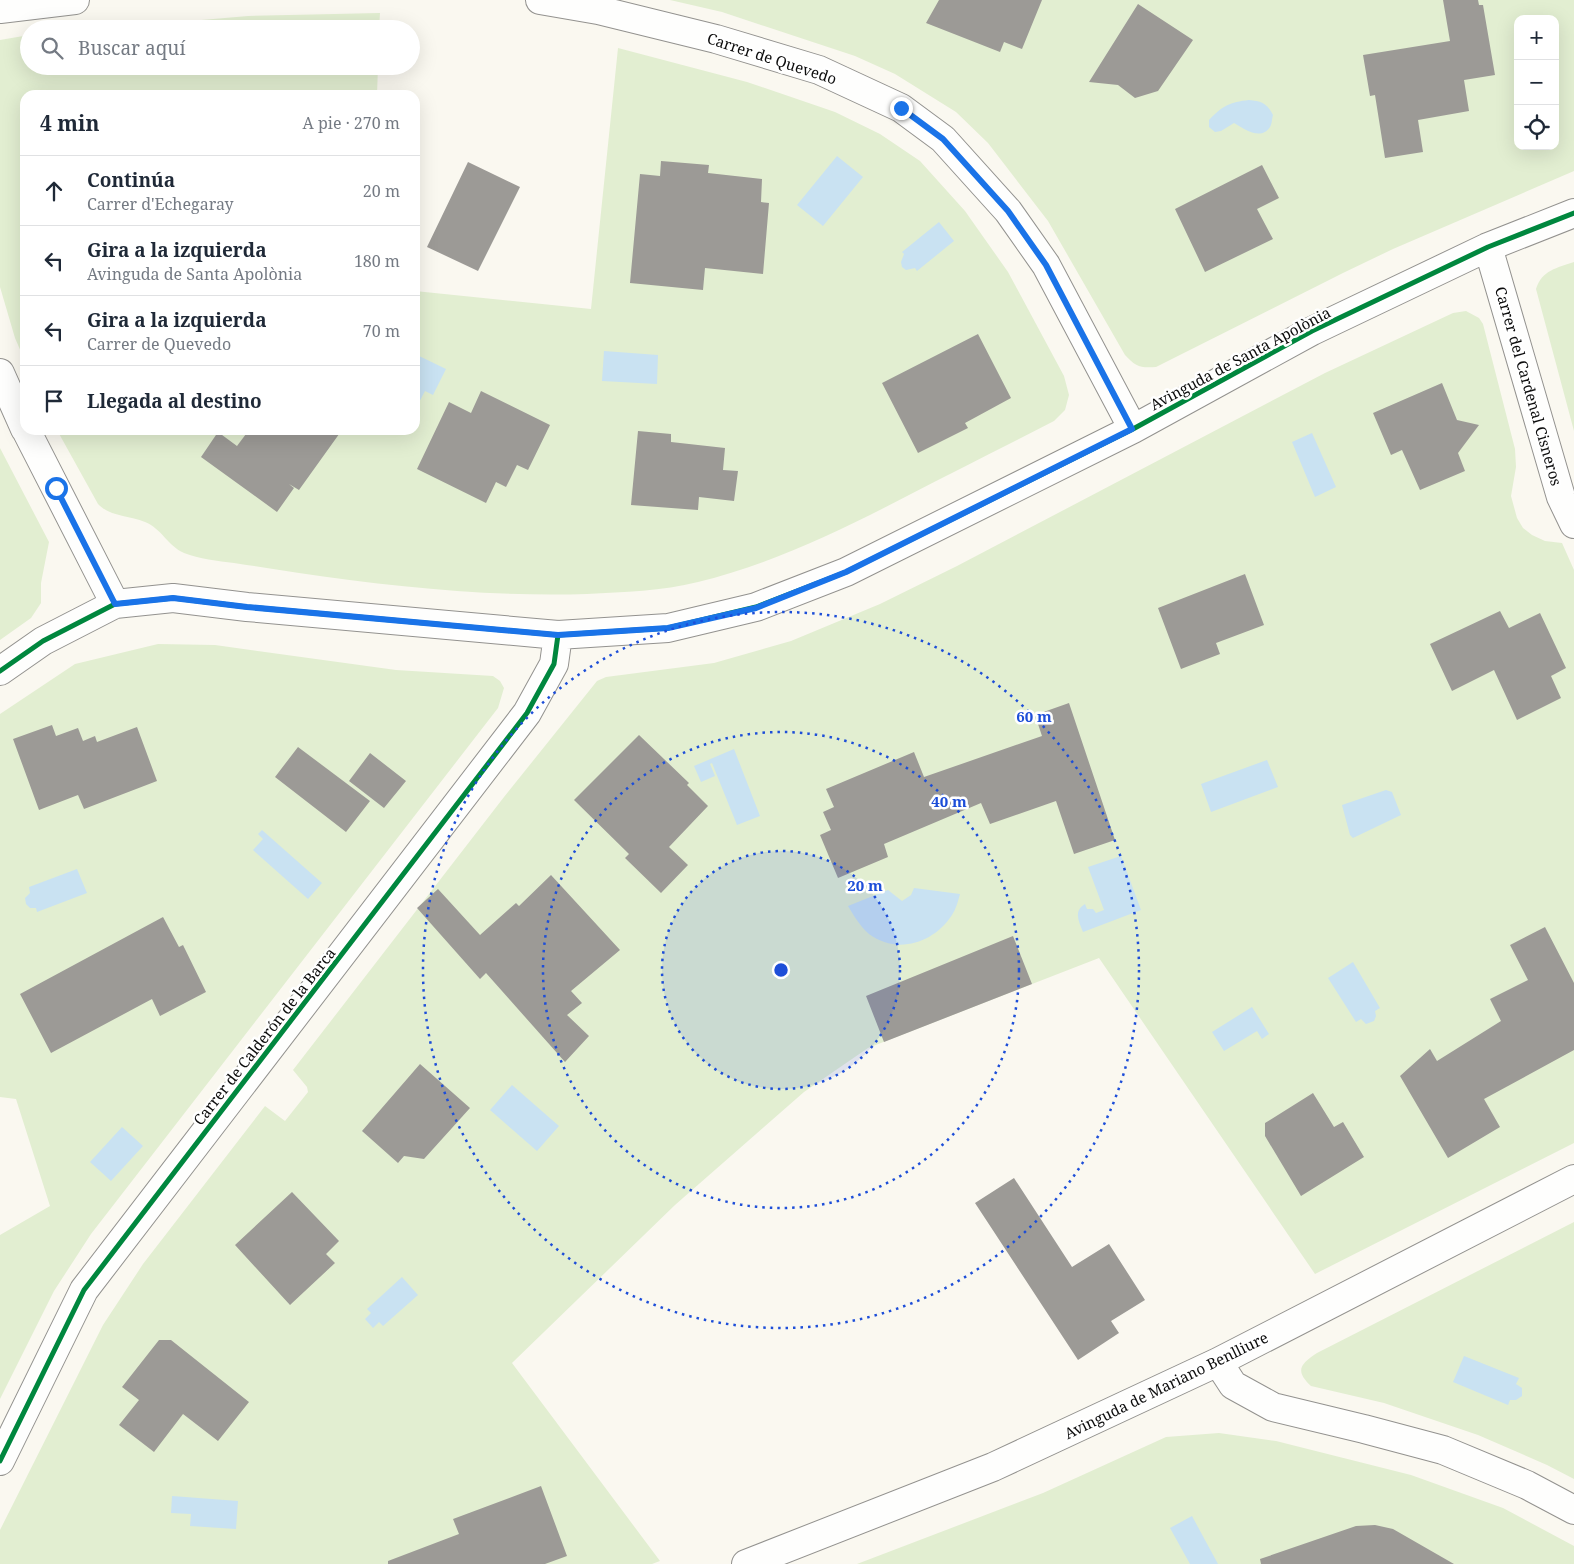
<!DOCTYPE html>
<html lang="es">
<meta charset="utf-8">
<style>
:root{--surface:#fff;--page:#f2f2f3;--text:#1f2937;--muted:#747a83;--line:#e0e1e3}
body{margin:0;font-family:"Noto Serif",serif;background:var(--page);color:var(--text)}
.controls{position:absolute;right:15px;top:15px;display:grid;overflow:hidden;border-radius:10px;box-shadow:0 5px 20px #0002}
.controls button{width:45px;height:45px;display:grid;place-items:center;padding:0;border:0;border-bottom:1px solid var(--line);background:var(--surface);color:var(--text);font:25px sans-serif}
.stop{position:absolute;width:15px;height:15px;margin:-11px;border:4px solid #1a73e8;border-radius:50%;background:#fff}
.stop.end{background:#1a73e8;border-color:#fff;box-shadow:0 1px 5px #0008}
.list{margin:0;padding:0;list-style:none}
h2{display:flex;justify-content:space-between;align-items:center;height:65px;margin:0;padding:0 20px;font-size:21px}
h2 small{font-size:16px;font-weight:400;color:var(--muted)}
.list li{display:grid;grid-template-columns:32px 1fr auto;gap:15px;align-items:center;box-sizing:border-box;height:70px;padding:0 20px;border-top:1px solid var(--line)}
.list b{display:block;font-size:19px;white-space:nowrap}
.list p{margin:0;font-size:16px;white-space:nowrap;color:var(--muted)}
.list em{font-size:16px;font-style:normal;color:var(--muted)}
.icon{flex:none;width:28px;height:28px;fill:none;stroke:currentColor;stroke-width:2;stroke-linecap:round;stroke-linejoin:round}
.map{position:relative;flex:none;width:1574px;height:1564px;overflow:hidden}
.search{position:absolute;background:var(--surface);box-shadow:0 5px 20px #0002;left:20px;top:20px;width:400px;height:55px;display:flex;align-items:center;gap:12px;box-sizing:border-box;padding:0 18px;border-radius:28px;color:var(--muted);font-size:19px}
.panel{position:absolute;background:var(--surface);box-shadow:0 5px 20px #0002;left:20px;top:90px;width:400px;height:345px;border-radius:15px}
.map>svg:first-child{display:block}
.green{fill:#e2eed1;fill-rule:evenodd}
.water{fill:#c9e2f2}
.building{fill:#9c9a96}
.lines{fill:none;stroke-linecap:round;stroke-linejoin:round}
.minor-casing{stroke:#93928f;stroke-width:30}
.minor{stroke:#fefefd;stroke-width:28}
.cycleway-casing{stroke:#fff;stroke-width:8}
.cycleway{stroke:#00873e;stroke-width:5}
.route{stroke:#1a73e8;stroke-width:6}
.ring{fill:none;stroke:#1d4ed8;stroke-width:2.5;stroke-dasharray:2.5 5}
.labels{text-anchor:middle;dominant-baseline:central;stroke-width:5;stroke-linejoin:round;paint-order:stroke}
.street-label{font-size:15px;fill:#0c0c0c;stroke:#fff}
.centre{fill:#1d4ed8;stroke:#fff;stroke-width:2.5}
.ring-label{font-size:15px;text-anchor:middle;font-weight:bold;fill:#1d4ed8;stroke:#fff;stroke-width:5;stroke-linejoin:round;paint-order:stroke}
</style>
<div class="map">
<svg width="1574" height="1564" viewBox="0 0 1574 1564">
<rect width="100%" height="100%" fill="#faf8f0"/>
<path class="green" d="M 670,0 L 1574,0 L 1574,171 L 1393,249 L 1343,273 L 1156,367 C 1140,368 1136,367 1125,355 L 1048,221 L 988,143 L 956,112 L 895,74 L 855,56 L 722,12 ZM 1518,19 L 1555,19 L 1555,146 L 1518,146 Z
M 380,13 L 379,29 L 97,29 L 248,16 Z
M 29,35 L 29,66 L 378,66 L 377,95 L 25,95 L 25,361 L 15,338 L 0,287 L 0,40 Z
M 618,48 L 747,82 L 835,112 L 880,134 L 920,161 L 965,211 L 1008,272 L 1064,376 L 1069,395 L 1065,410 L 1054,421 C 1006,446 957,470 909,495 C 842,530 772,564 698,582 C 662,591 624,592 587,594 C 491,597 394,587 299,573 C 277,570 255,566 234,563 C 218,561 199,559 184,553 C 168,546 161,528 145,522 C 129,515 110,517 98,504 L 57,430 L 415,430 L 415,291 L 591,309 Z
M 1574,262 L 1574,431 L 1536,289 C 1542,270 1557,268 1574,262 Z
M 1466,311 L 1479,318 L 1483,324 L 1515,449 L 1516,467 L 1511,496 L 1517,518 L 1523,528 L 1532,535 L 1545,541 L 1562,543 L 1574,570 L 1574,1143 L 1315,1274 L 1099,958 L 868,1048 L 804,1092 L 675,1205 L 512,1363 L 660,1561 L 652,1564 L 0,1564 L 0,1530 L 103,1325 L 143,1264 L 265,1106 L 285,1121 L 308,1092 L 307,1087 L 293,1070 L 504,797 L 597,681 L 606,677 L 714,663 L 791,641 L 880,604 L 957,566 L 1325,373 L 1453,313 Z
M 0,448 L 49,542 L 41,583 L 41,603 L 31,618 L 0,640 Z
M 158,644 L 215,645 L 396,670 L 493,676 L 500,681 L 504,688 L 498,708 L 91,1234 L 54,1291 L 0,1399 L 0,1235 L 50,1206 L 16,1099 L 0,1097 L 0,714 L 75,664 Z
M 1574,1222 L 1574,1479 L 1547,1465 L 1478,1435 L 1384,1403 L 1311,1386 C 1294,1370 1301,1364 1317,1353 Z
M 1219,1433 L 1276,1441 L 1411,1475 L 1503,1508 L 1574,1546 L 1574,1564 L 857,1564 L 1043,1493 L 1166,1437 Z"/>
<path class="water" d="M 1249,100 C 1261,101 1267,103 1273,115 C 1272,118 1272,124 1270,127 C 1261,141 1244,129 1234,123 L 1221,131 L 1215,132 L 1209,127 L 1209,120 C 1222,106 1230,102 1249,100 Z
M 837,156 L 863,177 L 823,226 L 797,205 Z
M 939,222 L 954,241 L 917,271 L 915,268 L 906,270 L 902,267 L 901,262 L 904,254 L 902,252 Z
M 604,351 L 658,355 L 657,384 L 602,381 Z
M 415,354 L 446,369 L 433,395 L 425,391 L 415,410 Z
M 1312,433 L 1336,487 L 1315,497 L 1292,442 Z
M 734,749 L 760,816 L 737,825 L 712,763 L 710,764 L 715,776 L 701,782 L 694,766 Z
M 1267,760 L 1278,787 L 1211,812 L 1201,784 Z
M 1386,790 L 1392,792 L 1401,815 L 1353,838 L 1350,835 L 1342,805 Z
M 262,830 L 322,883 L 308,899 L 253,850 L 263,839 L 258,834 Z
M 1121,856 L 1141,910 L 1083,932 C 1079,922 1073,911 1085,904 L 1087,909 L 1093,909 L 1096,913 L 1104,910 L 1088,867 Z
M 77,869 L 87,893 L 37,912 L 36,908 L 30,908 L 26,904 L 25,898 L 30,893 L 29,887 Z
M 914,888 L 960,894 C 958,901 956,909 952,915 C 934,943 897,955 869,934 C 860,926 854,916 848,906 L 888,890 L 902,901 L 911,895 Z
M 1353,962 L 1380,1008 L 1375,1011 L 1376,1016 L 1374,1021 L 1366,1024 L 1361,1019 L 1356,1022 L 1328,978 Z
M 1252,1007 L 1269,1034 L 1262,1039 L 1257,1031 L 1224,1051 L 1212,1032 Z
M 512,1085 L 559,1126 L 537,1151 L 490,1110 Z
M 122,1127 L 143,1146 L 111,1181 L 90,1162 Z
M 402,1277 L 418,1295 L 383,1326 L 379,1322 L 373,1328 L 365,1319 L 371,1313 L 367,1309 Z
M 1464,1356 L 1519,1378 L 1516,1384 L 1522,1388 L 1522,1396 L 1516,1400 L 1510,1400 L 1508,1405 L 1453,1382 Z
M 172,1496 L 238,1501 L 236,1529 L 190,1526 L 191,1514 L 171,1513 Z
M 1192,1516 L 1218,1564 L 1190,1564 L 1170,1528 Z"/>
<path class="building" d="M 939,0 L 1042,0 L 1022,49 L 1004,42 L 1000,52 L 926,23 Z
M 1443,0 L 1478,0 L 1479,5 L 1483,5 L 1495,75 L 1464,80 L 1469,111 L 1418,120 L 1423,152 L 1385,158 L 1375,95 L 1370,96 L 1363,55 L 1450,41 Z
M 1138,4 L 1193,40 L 1158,91 L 1135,98 L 1118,85 L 1089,82 Z
M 661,161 L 709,165 L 708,173 L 762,179 L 761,202 L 769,203 L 763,274 L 705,268 L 703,290 L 630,283 L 640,174 L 660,176 Z
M 468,162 L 520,187 L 478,271 L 427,247 Z
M 1262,165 L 1279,198 L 1257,209 L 1273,239 L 1205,272 L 1175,209 Z
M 978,334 L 1011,398 L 965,423 L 968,428 L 918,453 L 882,383 Z
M 1442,383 L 1457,420 L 1479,425 L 1458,453 L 1465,471 L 1420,490 L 1402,450 L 1391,455 L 1373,413 Z
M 481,391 L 550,425 L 528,470 L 517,465 L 506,487 L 496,482 L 486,503 L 417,469 L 449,402 L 471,413 Z
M 249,430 L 342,430 L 299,490 L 289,484 L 294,488 L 277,512 L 201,457 L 218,432 L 237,446 Z
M 638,431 L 671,434 L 671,442 L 725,448 L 723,470 L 738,471 L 734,501 L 699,497 L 698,510 L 631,505 Z
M 1245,574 L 1264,625 L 1216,643 L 1220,654 L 1181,669 L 1158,608 Z
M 1500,611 L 1509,628 L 1540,613 L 1566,668 L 1551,676 L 1561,698 L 1517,720 L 1494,670 L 1452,691 L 1430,644 Z
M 1069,703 L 1115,840 L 1074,854 L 1056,801 L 990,824 L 981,803 L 884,844 L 888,857 L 838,878 L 820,835 L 831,830 L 823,812 L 834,807 L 826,789 L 914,752 L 924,777 L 1042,736 L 1035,715 Z
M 52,725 L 56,736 L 78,728 L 83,741 L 95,736 L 97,742 L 137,727 L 157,781 L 84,809 L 78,795 L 39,810 L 13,739 Z
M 639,735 L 689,783 L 687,785 L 708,806 L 669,847 L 688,865 L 661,893 L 625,858 L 629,854 L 574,800 Z
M 298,747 L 370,801 L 346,832 L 275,777 Z
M 370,753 L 406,781 L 384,808 L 349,781 Z
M 551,875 L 620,950 L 571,991 L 582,1003 L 567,1015 L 589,1036 L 565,1062 L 486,973 L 480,979 L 417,908 L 438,889 L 480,935 L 516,903 L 519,906 Z
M 163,917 L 179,947 L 183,945 L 206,992 L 160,1016 L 152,999 L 51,1053 L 20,994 Z
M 1545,927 L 1574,983 L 1574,1050 L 1484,1099 L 1500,1127 L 1448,1158 L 1400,1076 L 1430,1049 L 1437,1061 L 1501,1021 L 1490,999 L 1528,980 L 1510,945 Z
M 1013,936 L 1032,984 L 884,1042 L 866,996 Z
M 420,1064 L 470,1108 L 424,1159 L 404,1156 L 398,1163 L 362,1131 Z
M 1313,1093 L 1334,1127 L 1343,1122 L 1364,1157 L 1301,1196 L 1265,1136 L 1265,1123 Z
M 1014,1178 L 1072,1267 L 1109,1244 L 1145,1300 L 1111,1321 L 1119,1333 L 1078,1360 L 975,1203 Z
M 292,1192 L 339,1241 L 326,1254 L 335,1263 L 290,1305 L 235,1245 Z
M 159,1340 L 171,1340 L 249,1402 L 218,1441 L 183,1414 L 154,1452 L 119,1425 L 139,1400 L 122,1387 Z
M 541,1486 L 567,1556 L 545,1564 L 388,1564 L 388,1561 L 459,1534 L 453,1519 Z
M 1375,1525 L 1393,1529 L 1454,1564 L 1261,1564 L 1260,1559 L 1356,1526 Z"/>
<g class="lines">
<g class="minor-casing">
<path id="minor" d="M 540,0 L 598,10 L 716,39 L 819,70 L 901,108 L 943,139 L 1008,211 L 1046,265 L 1133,429
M 0,9 L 75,0
M 1488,247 L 1561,497 L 1574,524
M 0,373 L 25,429
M 26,430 L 115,604
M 0,671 L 43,641 L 115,604 L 173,598 L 247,607 L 558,635 L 668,628 L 756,607 L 846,572 L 1133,429 L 1312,331 L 1488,247 L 1574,213
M 1218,1362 L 1233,1385 L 1273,1407 L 1364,1429 L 1443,1450 L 1527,1485 L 1574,1510
M 0,1461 L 84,1290 L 527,713 L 554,664 L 558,635
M 746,1564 L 993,1467 L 1218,1362 L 1574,1179"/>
</g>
<use href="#minor" class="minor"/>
<g class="cycleway-casing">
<path id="cycleway" d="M 0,671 L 43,641 L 115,604 L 173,598 L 247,607 L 558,635 L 668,628 L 756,607 L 846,572 L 1133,429 L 1312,331 L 1488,247 L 1574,213
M 0,1461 L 84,1290 L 527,713 L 554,664 L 558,635"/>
</g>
<use href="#cycleway" class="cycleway"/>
</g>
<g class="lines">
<path class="route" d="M 56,488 L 115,604 L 173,598 L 247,607 L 558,635 L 668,628 L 756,608 L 846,572 L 1132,429 L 1046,265 L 1008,211 L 943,139 L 901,108"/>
</g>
<circle cx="781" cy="970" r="119" fill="#1d4ed8" fill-opacity=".12"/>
<g class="ring">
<circle cx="781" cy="970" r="119"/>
<circle cx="781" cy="970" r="238"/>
<circle cx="781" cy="970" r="358"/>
</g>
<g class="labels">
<g class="street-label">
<text transform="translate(772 58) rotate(18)">Carrer de Quevedo</text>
<text transform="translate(1240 358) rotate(-28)">Avinguda de Santa Apolònia</text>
<text transform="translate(1529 386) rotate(74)">Carrer del Cardenal Cisneros</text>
<text transform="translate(264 1036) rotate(-52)">Carrer de Calderón de la Barca</text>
<text transform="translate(1166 1385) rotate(-26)">Avinguda de Mariano Benlliure</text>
</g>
</g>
<circle cx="781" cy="970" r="8" class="centre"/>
<g class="ring-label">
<text x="1034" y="722">60 m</text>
<text x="949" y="807">40 m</text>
<text x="865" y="891">20 m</text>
</g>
</svg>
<div class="controls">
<button>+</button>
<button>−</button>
<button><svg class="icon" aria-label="locate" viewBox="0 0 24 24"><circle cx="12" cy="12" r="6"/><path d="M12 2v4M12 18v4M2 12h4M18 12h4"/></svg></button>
</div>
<div class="stop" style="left:56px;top:488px"></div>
<div class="stop end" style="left:901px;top:108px"></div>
<div class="search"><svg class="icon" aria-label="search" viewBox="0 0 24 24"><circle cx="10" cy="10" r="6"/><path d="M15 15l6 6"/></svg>Buscar aquí</div>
<section class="panel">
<h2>4 min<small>A pie · 270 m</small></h2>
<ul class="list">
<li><svg class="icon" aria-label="ahead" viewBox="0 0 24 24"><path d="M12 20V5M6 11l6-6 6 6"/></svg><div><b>Continúa</b><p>Carrer d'Echegaray</p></div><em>20 m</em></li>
<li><svg class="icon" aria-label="left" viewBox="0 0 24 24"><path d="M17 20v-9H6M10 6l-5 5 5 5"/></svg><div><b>Gira a la izquierda</b><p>Avinguda de Santa Apolònia</p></div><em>180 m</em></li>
<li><svg class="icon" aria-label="left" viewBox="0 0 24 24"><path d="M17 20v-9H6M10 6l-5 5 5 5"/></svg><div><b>Gira a la izquierda</b><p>Carrer de Quevedo</p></div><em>70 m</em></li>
<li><svg class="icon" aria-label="arrive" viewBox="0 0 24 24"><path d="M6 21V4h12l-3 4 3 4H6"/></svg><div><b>Llegada al destino</b></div></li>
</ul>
</section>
</div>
